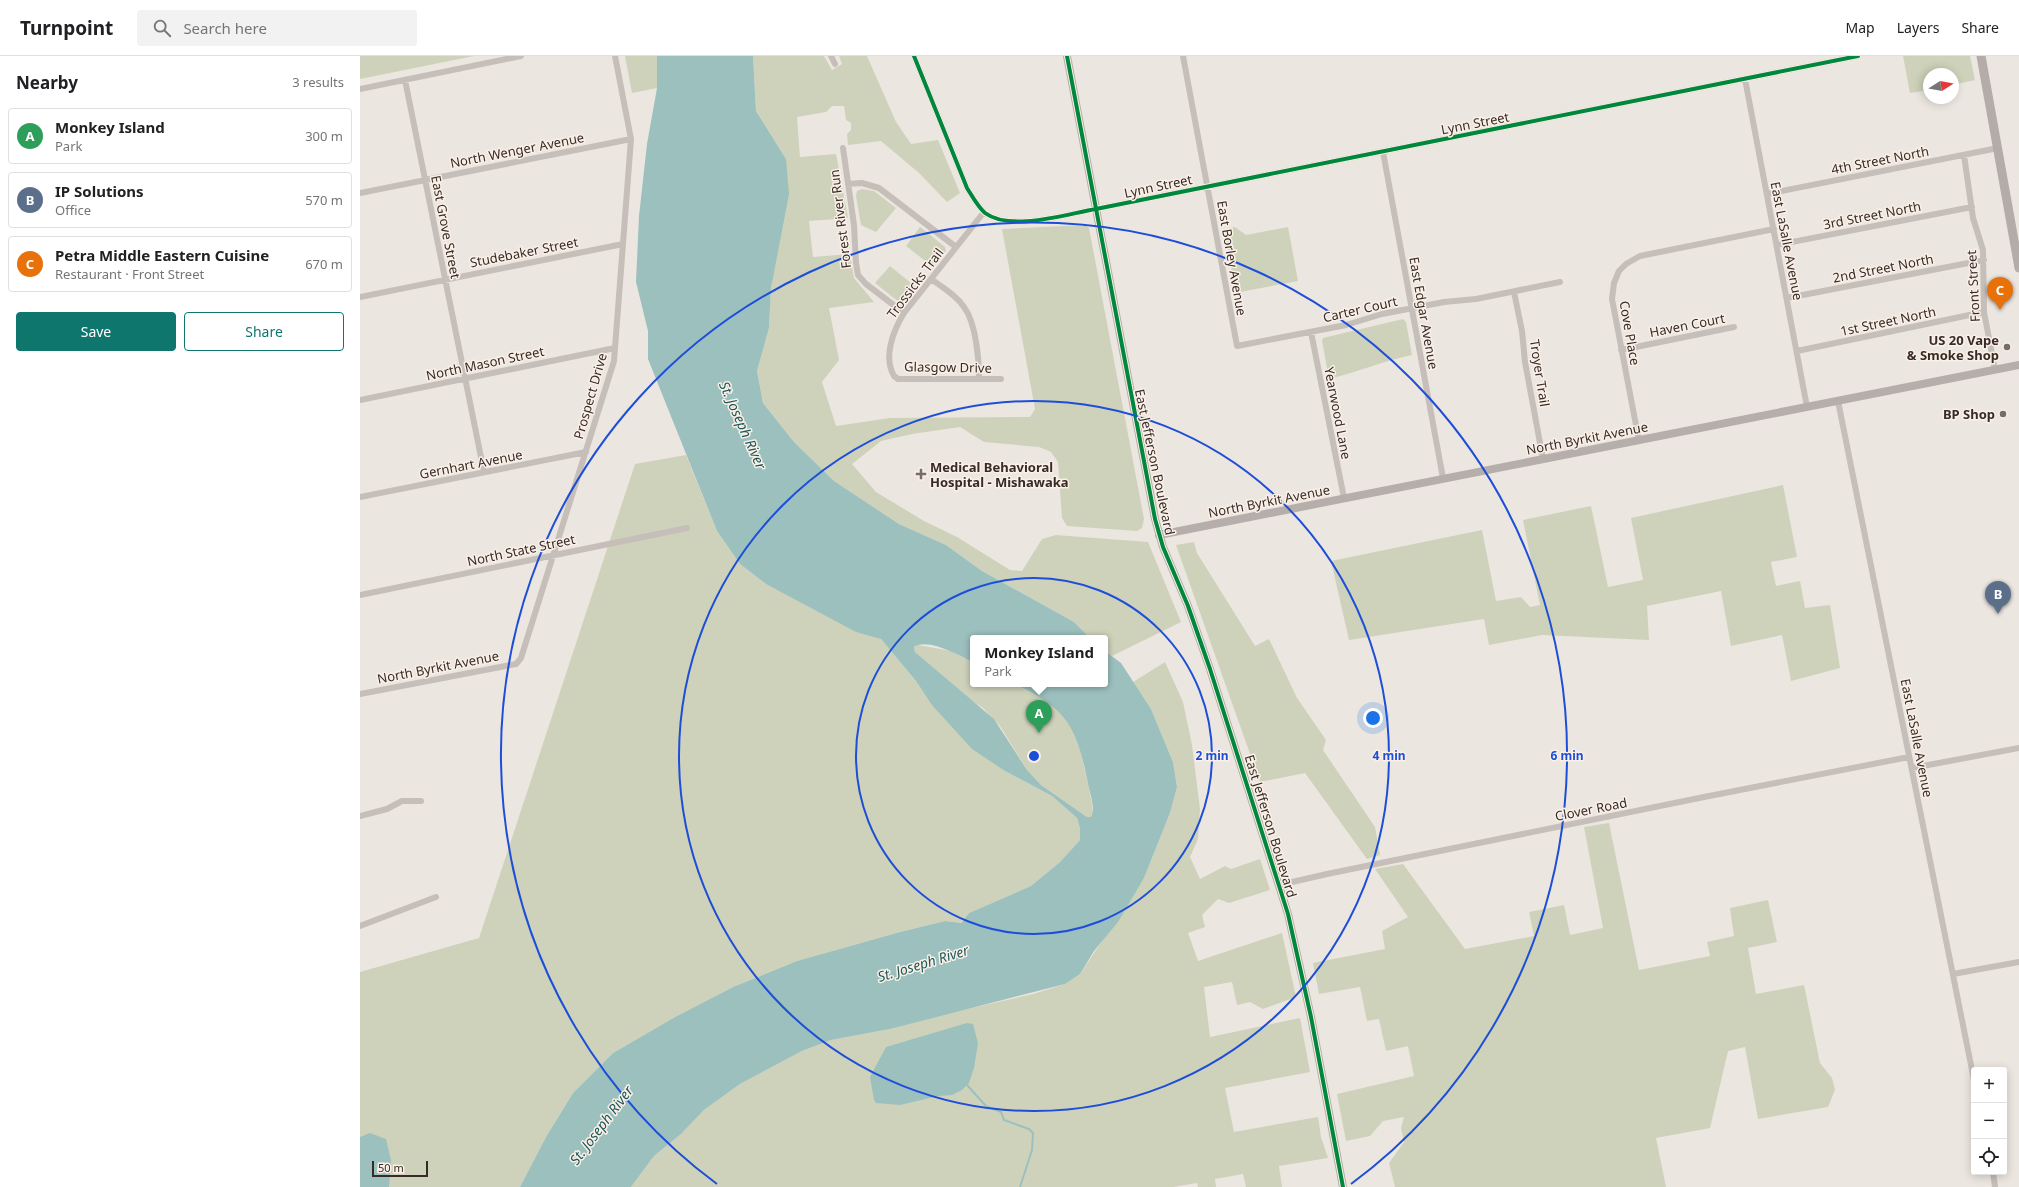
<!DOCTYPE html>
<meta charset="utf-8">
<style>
:root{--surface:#fff;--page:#f2f2f2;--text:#202124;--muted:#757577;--line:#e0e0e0;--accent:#0f766e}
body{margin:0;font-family:"Noto Sans",sans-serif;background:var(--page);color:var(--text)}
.controls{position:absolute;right:12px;bottom:12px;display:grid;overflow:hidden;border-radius:4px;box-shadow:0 2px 10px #0003}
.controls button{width:36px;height:36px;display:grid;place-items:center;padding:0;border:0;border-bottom:1px solid var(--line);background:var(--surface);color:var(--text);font:20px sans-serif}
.compass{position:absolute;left:1563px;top:12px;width:36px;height:36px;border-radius:50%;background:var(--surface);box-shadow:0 2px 10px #0003;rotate:79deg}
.scale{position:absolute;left:12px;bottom:10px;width:56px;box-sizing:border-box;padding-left:4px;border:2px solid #362b27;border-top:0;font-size:11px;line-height:14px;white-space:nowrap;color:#362b27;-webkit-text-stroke:3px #faf0e7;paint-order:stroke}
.you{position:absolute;left:1013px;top:662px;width:14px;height:14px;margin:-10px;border:3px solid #fff;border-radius:50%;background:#1a73e8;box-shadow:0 0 0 6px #1a73e833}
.badge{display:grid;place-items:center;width:26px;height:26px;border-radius:50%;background:var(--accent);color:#fff;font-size:13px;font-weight:700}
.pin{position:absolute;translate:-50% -33px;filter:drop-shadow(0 1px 2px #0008)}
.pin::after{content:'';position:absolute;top:21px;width:14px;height:12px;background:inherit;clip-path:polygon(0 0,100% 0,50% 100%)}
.popup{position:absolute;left:610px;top:579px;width:138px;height:52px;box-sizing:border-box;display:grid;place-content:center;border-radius:4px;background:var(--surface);filter:drop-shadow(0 1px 3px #0005);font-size:13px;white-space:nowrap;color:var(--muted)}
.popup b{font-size:15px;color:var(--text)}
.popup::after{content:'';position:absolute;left:50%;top:100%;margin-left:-8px;border:8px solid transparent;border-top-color:var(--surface)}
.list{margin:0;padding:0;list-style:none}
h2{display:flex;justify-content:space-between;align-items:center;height:52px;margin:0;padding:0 16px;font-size:17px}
h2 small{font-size:13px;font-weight:400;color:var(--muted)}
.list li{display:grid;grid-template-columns:26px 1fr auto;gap:12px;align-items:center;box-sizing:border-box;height:56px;margin:0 8px 8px;padding:0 8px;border:1px solid var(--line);border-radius:4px}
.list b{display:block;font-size:15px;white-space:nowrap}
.list p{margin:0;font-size:13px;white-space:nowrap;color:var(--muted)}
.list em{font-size:13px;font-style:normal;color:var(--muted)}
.actions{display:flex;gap:8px;padding:12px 16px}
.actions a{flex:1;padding:9px 0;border:1px solid var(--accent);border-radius:4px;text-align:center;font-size:14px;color:var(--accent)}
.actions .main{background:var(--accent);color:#fff}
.icon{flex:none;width:22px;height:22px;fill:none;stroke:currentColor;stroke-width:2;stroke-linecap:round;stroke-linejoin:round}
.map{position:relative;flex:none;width:1659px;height:1131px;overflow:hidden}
header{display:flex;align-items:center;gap:24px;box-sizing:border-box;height:56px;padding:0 20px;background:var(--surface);border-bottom:1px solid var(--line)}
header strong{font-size:19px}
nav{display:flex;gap:22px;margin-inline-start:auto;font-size:14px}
.search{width:280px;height:36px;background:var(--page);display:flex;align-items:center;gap:10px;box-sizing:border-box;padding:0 14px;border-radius:4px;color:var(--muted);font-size:15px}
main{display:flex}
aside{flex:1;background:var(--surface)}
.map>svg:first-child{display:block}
.green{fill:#ced2ba}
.water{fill:#9cc0be}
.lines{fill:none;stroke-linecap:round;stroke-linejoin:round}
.stream{stroke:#9cc0be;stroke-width:2}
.street{stroke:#c5beb9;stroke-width:6}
.secondary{stroke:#b6aeaa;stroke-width:8}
.primary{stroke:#b4aca8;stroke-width:9}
.cycleway-casing{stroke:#faf0e7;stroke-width:6}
.cycleway{stroke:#00873e;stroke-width:4}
.ring{fill:none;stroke:#1d4ed8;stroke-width:2}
.poi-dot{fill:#766c68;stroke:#faf0e7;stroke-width:1.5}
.labels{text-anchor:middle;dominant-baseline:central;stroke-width:3;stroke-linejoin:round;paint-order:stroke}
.street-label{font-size:13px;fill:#362b27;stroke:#faf0e7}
.poi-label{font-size:13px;font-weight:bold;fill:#362b27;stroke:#faf0e7;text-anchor:end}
.water-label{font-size:14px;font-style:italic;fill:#1c5758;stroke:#faf0e7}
.centre{fill:#1d4ed8;stroke:#faf0e7;stroke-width:2}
.ring-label{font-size:12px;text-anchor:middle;font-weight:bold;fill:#1d4ed8;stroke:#faf0e7;stroke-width:3;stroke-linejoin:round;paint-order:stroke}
</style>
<header>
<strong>Turnpoint</strong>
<div class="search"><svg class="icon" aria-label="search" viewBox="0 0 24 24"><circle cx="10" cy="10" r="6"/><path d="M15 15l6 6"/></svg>Search here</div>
<nav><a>Map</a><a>Layers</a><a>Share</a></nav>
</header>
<main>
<aside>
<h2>Nearby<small>3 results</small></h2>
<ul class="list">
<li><span class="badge" style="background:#2e9e5b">A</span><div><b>Monkey Island</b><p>Park</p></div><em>300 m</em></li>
<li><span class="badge" style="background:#5c6f8a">B</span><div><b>IP Solutions</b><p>Office</p></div><em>570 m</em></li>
<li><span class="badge" style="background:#e8710a">C</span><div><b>Petra Middle Eastern Cuisine</b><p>Restaurant · Front Street</p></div><em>670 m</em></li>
</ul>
<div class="actions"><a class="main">Save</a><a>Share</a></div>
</aside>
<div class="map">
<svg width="1659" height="1131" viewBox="0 0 1659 1131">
<rect width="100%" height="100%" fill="#ece6e0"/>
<path class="green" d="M 0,0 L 114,0 L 0,23 Z
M 265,0 L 297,0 L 297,32 L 272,37 Z
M 393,0 L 464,0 L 472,14 L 482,8 L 479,0 L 507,0 L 536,66 L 551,88 L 578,84 L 600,137 L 587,146 L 559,117 L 521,85 L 488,89 L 487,78 L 491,74 L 491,67 L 486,64 L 484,50 L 472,50 L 466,56 L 437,61 L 440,101 L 476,98 L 488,162 L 449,165 L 453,201 L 490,198 L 494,222 L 514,246 L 469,252 L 479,304 L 462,326 L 476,370 L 530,362 L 670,361 L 675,353 L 642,173 L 725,169 L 729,172 L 784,463 L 782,472 L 777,475 L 707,470 L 702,462 L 698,406 L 691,396 L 679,391 L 624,386 L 600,371 L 552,378 L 521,385 L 492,408 L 516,436 L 564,465 L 597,481 L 650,514 L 662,515 L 682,483 L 696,479 L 788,486 L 821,566 L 752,600 L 745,595 L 745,582 L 730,582 L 714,566 L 622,515 L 586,489 L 539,468 L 474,425 L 434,386 L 403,347 L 397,315 L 409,272 L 411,232 L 426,103 L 396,55 Z
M 1543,0 L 1610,0 L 1615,24 L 1593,29 L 1593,18 L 1569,18 L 1569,34 L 1550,37 Z
M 502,133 L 514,135 L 536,152 L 516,176 L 501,169 L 496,140 L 497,135 Z
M 560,171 L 585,191 L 586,195 L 573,211 L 546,190 Z
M 875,171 L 886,179 L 928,171 L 938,225 L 880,236 L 875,234 L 865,173 Z
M 530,210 L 557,232 L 545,246 L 539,246 L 515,227 Z
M 1043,263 L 1046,266 L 1052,299 C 1023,305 997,316 969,323 L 962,285 L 963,282 Z
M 326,399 L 357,475 L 380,508 L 406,528 L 521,583 L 556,625 L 571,648 L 645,715 L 692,740 L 717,762 L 720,772 L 720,784 L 700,806 L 671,830 L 609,857 L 600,867 L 585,865 L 540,876 L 437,905 L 373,931 L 315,961 L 253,997 L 213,1037 L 186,1081 L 160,1131 L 0,1131 L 0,916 L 119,882 L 275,408 Z
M 1423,429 L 1437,501 L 1411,506 L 1416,530 L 1440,525 L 1445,552 L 1470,549 L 1480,612 L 1431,625 L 1422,579 L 1371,590 L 1361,535 L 1287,550 L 1289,584 L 1182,579 L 1129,589 L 1124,563 L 989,584 L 971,505 L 1122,474 L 1136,545 L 1161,541 L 1170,551 L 1180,549 L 1163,464 L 1231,450 L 1248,531 L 1283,524 L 1271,462 Z
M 834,486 L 837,497 L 895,590 L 909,583 L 937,642 L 966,684 L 963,694 L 1015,771 L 1020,799 L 1007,803 L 945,717 L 900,726 L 816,489 Z
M 558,589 L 592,595 L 613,606 L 613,628 L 655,628 L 681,642 L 697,654 L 710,668 L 718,683 L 732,747 L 733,758 L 731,761 L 727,761 L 681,729 L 667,714 L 640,670 L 623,652 L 611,644 L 555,596 L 554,591 Z
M 805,606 L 823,646 L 832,689 L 840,753 L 838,783 L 830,801 L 840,823 L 865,810 L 871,813 L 900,803 L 910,834 L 869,847 L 858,843 L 842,859 L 845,871 L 828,877 L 838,905 L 922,877 L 936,941 L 903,953 L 890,946 L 877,949 L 872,926 L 844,931 L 850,981 L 940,962 L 950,1016 L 865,1032 L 874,1076 L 958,1061 L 961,1081 L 968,1102 L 919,1110 L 922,1131 L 886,1131 L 883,1118 L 855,1123 L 856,1131 L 838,1131 L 837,1127 L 813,1131 L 271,1131 L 294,1100 L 321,1078 L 344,1054 L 380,1028 L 442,995 L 471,984 L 530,973 L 572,961 L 673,938 L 705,928 L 720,918 L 784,822 L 810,757 L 817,731 L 813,706 L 791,653 L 773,626 Z
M 1249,767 L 1279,914 L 1350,900 L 1347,886 L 1374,880 L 1370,852 L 1408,844 L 1417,886 L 1388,892 L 1396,938 L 1444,929 L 1460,1007 L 1472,1022 L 1475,1034 L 1468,1051 L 1398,1063 L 1385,991 L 1368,995 L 1350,1072 L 1296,1082 L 1306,1131 L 1035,1131 L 1029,1107 L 1044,1086 L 1041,1072 L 1044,1061 L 1023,1065 L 1010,1080 L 986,1085 L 977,1038 L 1054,1020 L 1048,990 L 1026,995 L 1019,963 L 1007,965 L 1000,931 L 959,938 L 953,907 L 1025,893 L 1022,875 L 1048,861 L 1015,813 L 1043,808 L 1105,893 L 1174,880 L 1169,856 L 1204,849 L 1210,879 L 1243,872 L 1224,771 Z"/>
<path class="water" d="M 297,0 L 393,0 L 396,55 L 426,103 L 429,138 L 411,232 L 409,272 L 397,315 L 403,347 L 434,386 L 474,425 L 539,468 L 586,489 L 622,515 L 714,566 L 730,582 L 613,582 L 613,606 C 601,600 567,581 554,591 L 555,596 L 634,663 L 667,714 L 681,729 L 727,761 L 731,761 C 736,753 730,738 728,728 C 717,672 709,654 655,628 L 745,628 L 745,595 L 761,607 L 791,653 L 813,706 L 817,731 L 810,757 L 784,822 L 758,866 L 734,895 L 720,918 L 705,928 L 530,973 L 471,984 L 442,995 L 380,1028 L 344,1054 L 321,1078 L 294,1100 L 271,1131 L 160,1131 L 186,1081 L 213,1037 L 253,997 L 315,961 L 373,931 L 437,905 L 540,876 L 585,865 L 601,867 L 609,857 L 671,830 L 700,806 L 720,784 L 720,772 L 717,762 L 692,740 L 645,715 L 612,693 L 571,648 L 556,625 L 521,583 L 496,576 L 406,528 L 380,508 L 357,475 L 288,303 L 288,275 L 276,226 L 279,160 L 287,88 L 297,32 Z
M 607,967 L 613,968 L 618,987 L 614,1012 L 609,1027 L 602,1034 L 592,1039 L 578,1040 L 540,1049 L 516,1047 L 514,1044 L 510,1021 L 526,991 Z
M 10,1077 L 26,1083 L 31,1104 L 29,1131 L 0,1131 L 0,1081 Z"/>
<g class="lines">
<path class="stream" d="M 607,1029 L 626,1050 L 641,1056 L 644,1064 L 669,1073 L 673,1077 L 672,1094 L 660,1131"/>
<path class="street" d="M 471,0 L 475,8
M 554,0 L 607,132 C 612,140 618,151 625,157 C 651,176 706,158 736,153 L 1498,0
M 823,0 L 877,290 L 986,269 L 1022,258 L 1084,246 L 1116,243 L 1200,226
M 1385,23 L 1447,351
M 45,24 L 124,416
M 0,33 L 161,0
M 483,92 L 494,169 L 496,207 L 498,219 L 506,228 L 544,257
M 1023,96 L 1083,422
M 1604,99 L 1613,162 L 1623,194 L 1624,256 L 1635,314
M 488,128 L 502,127 L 519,132 L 596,191
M 0,137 L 271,83
M 1407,138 L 1638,92
M 624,156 L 544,257 C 533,275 523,301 534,320 L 538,323 L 641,323
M 1417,189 L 1612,151
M 571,223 C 582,231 596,239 604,251 C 616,267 619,303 619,323
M 1154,236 L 1162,275 L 1165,306 L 1183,403
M 0,241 L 263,188
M 1427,242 L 1624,204
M 951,276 L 984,442
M 1261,294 L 1374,271
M 1437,295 L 1624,256
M 0,344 L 255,292
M 1478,345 L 1614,1024
M 1279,385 L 1252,243 L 1254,227 L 1259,215 L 1266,208 L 1280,200 L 1414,173
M 0,441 L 226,396
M 0,539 L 327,472
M 0,638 L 156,608 L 161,602 L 254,305 L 271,83 L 255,0
M 1552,712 L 1659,692
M 0,760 L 27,753 L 42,745 L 61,745
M 919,829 L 967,818 L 1344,741 L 1549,701
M 0,870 L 76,841
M 1593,918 L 1659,906
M 1633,1116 L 1635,1131"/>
<path class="secondary" d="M 707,0 L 795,463 L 803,491 L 828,550 L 850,613 L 928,858 L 951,961 L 983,1131
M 799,479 L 1659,309"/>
<path class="primary" d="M 1621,0 L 1659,212"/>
<g class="cycleway-casing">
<path id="cycleway" d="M 554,0 L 607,132 C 612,140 618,151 625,157 C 651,176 706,158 736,153 L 1498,0
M 707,0 L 795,463 L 803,491 L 828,550 L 850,613 L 928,858 L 951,961 L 983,1131"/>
</g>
<use href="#cycleway" class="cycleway"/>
</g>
<g class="ring">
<circle cx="674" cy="700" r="178"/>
<circle cx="674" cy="700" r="355"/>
<path d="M357 1128A533 533 0 1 1 991 1128"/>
</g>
<g class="poi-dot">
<circle cx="1647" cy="291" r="4"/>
<circle cx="1643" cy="358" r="4"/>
<path d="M559 412h4v4h4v4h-4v4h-4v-4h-4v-4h4z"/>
</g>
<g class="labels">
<g class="street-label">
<text transform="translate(1115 67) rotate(-11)">Lynn Street</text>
<text transform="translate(157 94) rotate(-11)">North Wenger Avenue</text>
<text transform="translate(1520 104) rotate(-11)">4th Street North</text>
<text transform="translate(798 130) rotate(-12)">Lynn Street</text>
<text transform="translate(1512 159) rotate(-11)">3rd Street North</text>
<text transform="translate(480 163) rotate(-97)">Forest River Run</text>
<text transform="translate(86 171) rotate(79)">East Grove Street</text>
<text transform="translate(1427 185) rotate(79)">East LaSalle Avenue</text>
<text transform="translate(164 196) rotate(-11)">Studebaker Street</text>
<text transform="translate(872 202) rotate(80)">East Borley Avenue</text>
<text transform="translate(1523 212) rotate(-11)">2nd Street North</text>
<text transform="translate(555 227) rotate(-53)">Trossicks Trail</text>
<text transform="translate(1613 230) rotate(-93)">Front Street</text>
<text transform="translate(1000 253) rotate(-13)">Carter Court</text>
<text transform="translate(1064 257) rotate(80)">East Edgar Avenue</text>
<text transform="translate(1528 265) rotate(-12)">1st Street North</text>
<text transform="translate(1327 269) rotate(-11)">Haven Court</text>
<text transform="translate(1270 277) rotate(80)">Cove Place</text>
<text transform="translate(125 307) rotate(-12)">North Mason Street</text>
<text transform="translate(588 311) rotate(1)">Glasgow Drive</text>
<text transform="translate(1180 317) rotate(81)">Troyer Trail</text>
<text transform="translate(230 340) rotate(-74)">Prospect Drive</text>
<text transform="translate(978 357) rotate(79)">Yearwood Lane</text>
<text transform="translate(1227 382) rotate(-11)">North Byrkit Avenue</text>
<text transform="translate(795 406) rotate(78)">East Jefferson Boulevard</text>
<text transform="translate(111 408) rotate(-11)">Gernhart Avenue</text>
<text transform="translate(909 445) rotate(-11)">North Byrkit Avenue</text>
<text transform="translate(161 494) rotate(-12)">North State Street</text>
<text transform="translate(78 611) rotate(-11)">North Byrkit Avenue</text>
<text transform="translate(1557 682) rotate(79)">East LaSalle Avenue</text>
<text transform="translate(1231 753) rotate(-11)">Clover Road</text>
<text transform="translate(911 770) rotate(73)">East Jefferson Boulevard</text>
</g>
<g class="poi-label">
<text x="1639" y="284">US 20 Vape<tspan x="1639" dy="15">&amp; Smoke Shop</tspan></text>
<text x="1635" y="358">BP Shop</text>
<text x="570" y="411" text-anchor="start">Medical Behavioral<tspan x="570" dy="15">Hospital - Mishawaka</tspan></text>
</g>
<g class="water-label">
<text transform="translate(383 369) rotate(66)">St. Joseph River</text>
<text transform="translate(563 907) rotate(-17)">St. Joseph River</text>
<text transform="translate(241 1069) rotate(-53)">St. Joseph River</text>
</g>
</g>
<circle cx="674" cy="700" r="6" class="centre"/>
<g class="ring-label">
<text x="852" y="704">2 min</text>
<text x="1029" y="704">4 min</text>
<text x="1207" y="704">6 min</text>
</g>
</svg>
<div class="controls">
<button>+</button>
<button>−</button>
<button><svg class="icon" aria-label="locate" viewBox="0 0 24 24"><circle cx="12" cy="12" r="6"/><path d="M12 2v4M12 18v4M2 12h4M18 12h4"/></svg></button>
</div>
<svg class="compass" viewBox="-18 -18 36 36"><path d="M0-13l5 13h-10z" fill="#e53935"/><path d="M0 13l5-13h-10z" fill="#757577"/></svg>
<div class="scale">50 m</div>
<div class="you"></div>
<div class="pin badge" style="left:679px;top:677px;background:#2e9e5b">A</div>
<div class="popup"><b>Monkey Island</b>Park</div>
<div class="pin badge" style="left:1638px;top:558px;background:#5c6f8a">B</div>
<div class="pin badge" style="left:1640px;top:254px;background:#e8710a">C</div>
</div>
</main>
